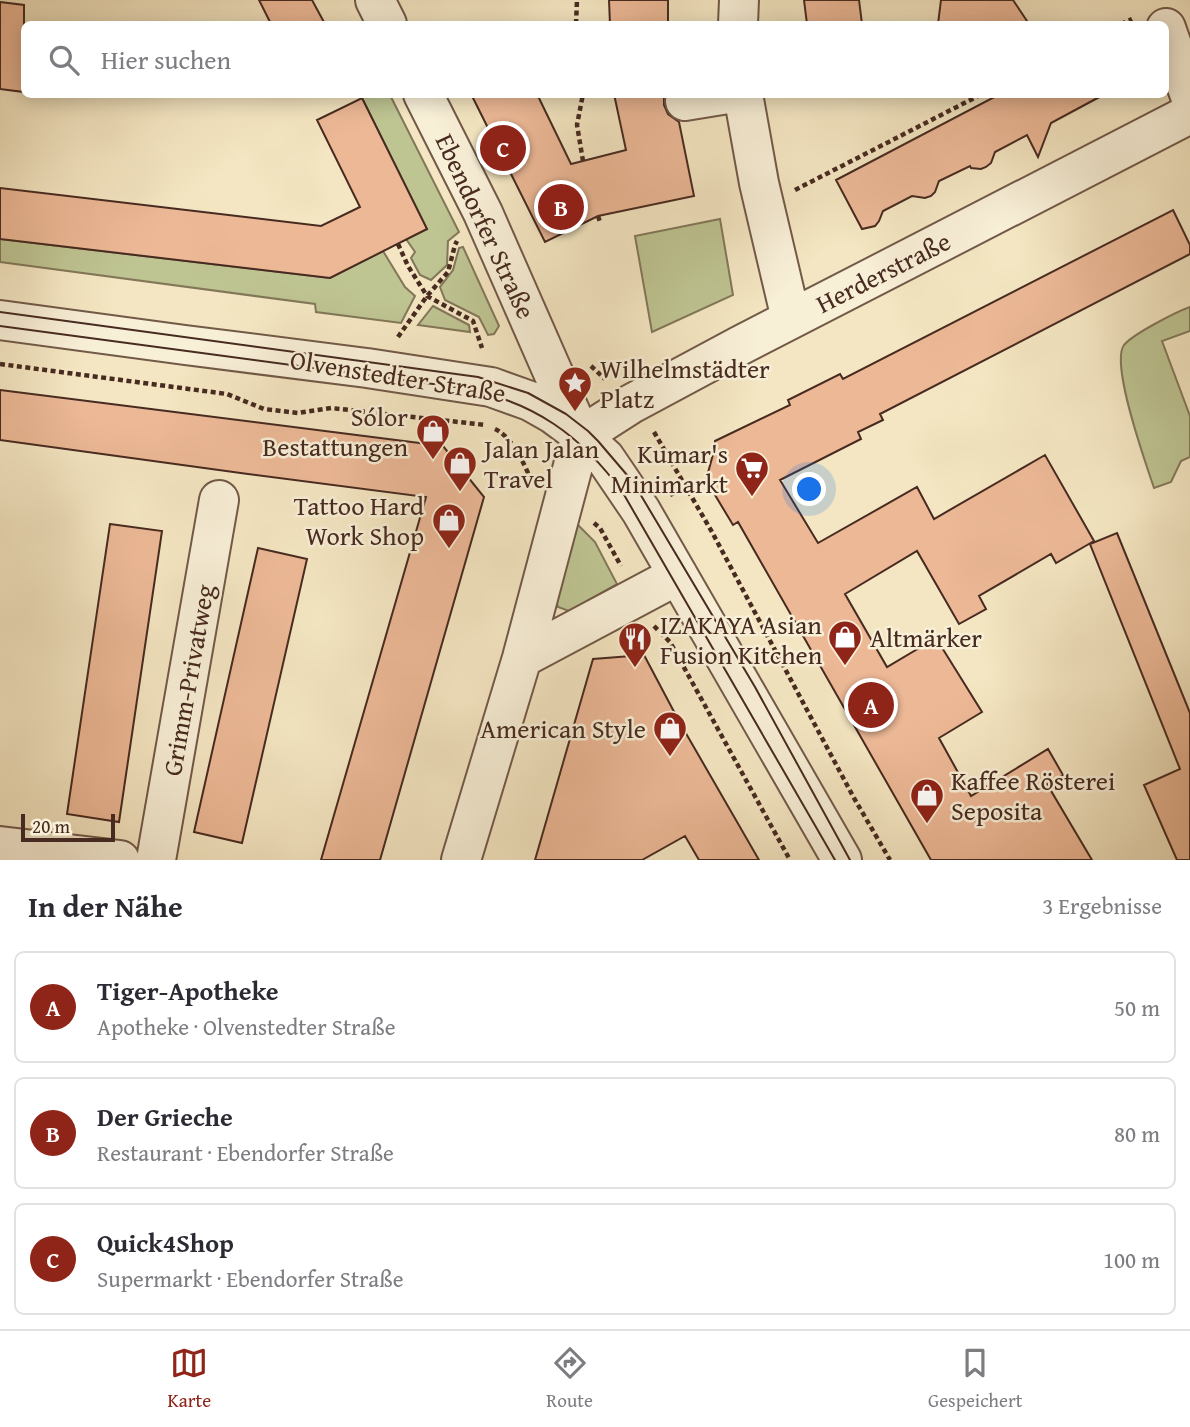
<!DOCTYPE html>
<html lang="de">
<meta charset="utf-8">
<style>
:root{--surface:#fff;--page:#f7f7f7;--text:#2b2b33;--muted:#7c7c81;--line:#e1e1e2;--accent:#8f2418}
body{margin:0;font-family:"Gentium Book Plus",serif;background:var(--page);color:var(--text)}
.scale{position:absolute;left:21px;bottom:18px;width:94px;box-sizing:border-box;padding-left:7px;border:4px solid #472a20;border-top:0;font-size:19px;line-height:24px;white-space:nowrap;color:#472a20;-webkit-text-stroke:5px #f8efd7;paint-order:stroke}
.you{position:absolute;left:810px;top:490px;width:24px;height:24px;margin:-18px;border:5px solid #fff;border-radius:50%;background:#1a73e8;box-shadow:0 0 0 10px #1a73e833}
.badge{display:grid;place-items:center;width:46px;height:46px;border-radius:50%;background:var(--accent);color:#fff;font-size:23px;font-weight:700}
.pin{position:absolute;translate:-50% -50%;border:4px solid #fff;box-shadow:0 2px 7px #0006}
.list{margin:0;padding:0;list-style:none}
h2{display:flex;justify-content:space-between;align-items:center;height:91px;margin:0;padding:0 28px;font-size:30px}
h2 small{font-size:23px;font-weight:400;color:var(--muted)}
.list li{display:grid;grid-template-columns:46px 1fr auto;gap:21px;align-items:center;box-sizing:border-box;height:112px;margin:0 14px 14px;padding:0 14px;border:2px solid var(--line);border-radius:10px}
.list b{display:block;font-size:26px;white-space:nowrap}
.list p{margin:0;font-size:23px;white-space:nowrap;color:var(--muted)}
.list em{font-size:23px;font-style:normal;color:var(--muted)}
.icon{flex:none;width:38px;height:38px;fill:none;stroke:currentColor;stroke-width:2;stroke-linecap:round;stroke-linejoin:round}
.map{position:relative;flex:none;width:1190px;height:860px;overflow:hidden}
.search{position:absolute;background:var(--surface);box-shadow:0 4px 18px #0003;left:21px;right:21px;top:21px;height:77px;display:flex;align-items:center;gap:18px;box-sizing:border-box;padding:0 24px;border-radius:10px;color:var(--muted);font-size:26px}
.sheet{height:469px;background:var(--surface)}
nav{display:flex;justify-content:space-around;align-items:center;box-sizing:border-box;height:98px;border-top:2px solid var(--line);background:var(--surface);font-size:19px;color:var(--muted)}
nav a{display:grid;justify-items:center;gap:4px}
nav .on{color:var(--accent)}
.map>svg:first-child{display:block}
.green{fill:#bec492;stroke:#827759;stroke-width:2}
.building{fill:#ecb896;stroke:#472a20;stroke-width:2}
.lines{fill:none;stroke-linecap:round;stroke-linejoin:round}
.minor-casing{stroke:#725948;stroke-width:42}
.path{stroke:#472a20;stroke-width:4.5;stroke-dasharray:5 3.5;stroke-linecap:butt}
.minor{stroke:#f8efd7;stroke-width:38}
.tram{stroke:#472a20;stroke-width:2}
.labels{text-anchor:middle;dominant-baseline:central;stroke-width:5;stroke-linejoin:round;paint-order:stroke}
.street-label{font-size:26px;fill:#472a20;stroke:#f8efd7}
.poi-label{font-size:26px;fill:#472a20;stroke:#f8efd7;text-anchor:start}
</style>
<div class="map">
<svg width="1190" height="860" viewBox="0 0 1190 860">
<rect width="100%" height="100%" fill="#f4e6c2"/>
<filter id="stains"><feTurbulence type="fractalNoise" baseFrequency=".00286" numOctaves="4"/><feColorMatrix values="0 0 0 0 .2 0 0 0 0 .09 0 0 0 0 .02 0 0 0 .5 -.17"/></filter>
<radialGradient id="worn" r=".72"><stop offset=".6" stop-color="#630" stop-opacity="0"/><stop offset="1" stop-color="#630" stop-opacity=".3"/></radialGradient>
<path class="green" d="M 367,95 L 390,95 L 459,232 L 448,241 L 447,265 L 431,280 L 420,275 L 411,258 L 415,252 L 406,239 L 427,229 L 362,98 Z
M 720,219 L 733,295 L 652,332 L 635,236 Z
M 0,239 L 330,278 L 383,251 L 405,287 L 415,296 L 401,323 L 316,312 L 315,304 L 0,262 Z
M 463,247 L 499,326 L 494,334 L 488,335 L 479,317 L 445,300 L 440,287 L 453,270 L 459,248 Z
M 433,306 L 469,325 L 470,332 L 418,325 Z
M 1190,307 L 1190,331 L 1162,341 L 1190,416 L 1190,457 L 1181,461 L 1171,482 L 1154,488 C 1146,464 1110,364 1124,345 C 1133,334 1176,312 1190,307 Z
M 575,522 L 595,542 L 617,584 L 569,611 L 558,607 L 553,590 Z"/>
<path class="building" d="M 259,0 L 312,0 L 325,24 L 271,24 Z
M 609,0 L 668,0 L 668,24 L 610,24 Z
M 804,0 L 859,0 L 862,24 L 807,24 Z
M 941,0 L 1013,0 L 1029,24 L 938,24 Z
M 0,2 L 24,5 L 24,92 L 0,89 Z
M 471,94 L 537,94 L 571,164 L 626,150 L 614,94 L 664,94 L 664,105 L 668,114 L 679,122 L 694,196 L 598,216 L 545,242 Z
M 1000,94 L 1105,94 L 1051,123 L 1038,157 L 1027,135 L 995,152 L 991,163 L 986,167 L 981,169 L 971,168 L 970,166 L 939,181 L 935,192 L 931,196 L 925,198 L 912,196 L 883,211 L 879,221 L 875,226 L 862,229 L 836,180 Z
M 362,98 L 427,229 L 330,278 L 0,239 L 0,188 L 321,226 L 360,207 L 317,120 Z
M 1173,210 L 1190,245 L 1190,254 L 880,414 L 883,420 L 858,432 L 861,439 L 780,480 L 818,543 L 917,487 L 934,519 L 1045,455 L 1094,541 L 1056,563 L 1051,554 L 979,596 L 986,609 L 959,624 L 917,551 L 845,594 L 887,667 L 936,638 L 982,712 L 939,738 L 971,796 L 1048,749 L 1063,775 L 1047,784 L 1092,860 L 931,860 L 738,522 L 733,525 L 706,480 L 715,447 L 715,441 L 790,405 L 788,400 L 840,374 L 843,379 Z
M 0,390 L 443,446 L 484,497 L 380,860 L 321,860 L 426,497 L 248,474 L 0,440 Z
M 110,524 L 162,531 L 119,822 L 67,814 Z
M 1117,533 L 1190,713 L 1190,860 L 1177,860 L 1144,785 L 1180,769 L 1090,544 Z
M 258,548 L 307,559 L 242,843 L 194,832 Z
M 644,655 L 680,723 L 759,860 L 699,860 L 685,836 L 642,860 L 535,860 L 593,659 Z"/>
<g class="lines">
<g class="minor-casing">
<path id="minor" d="M 375,0 L 387,24
M 738,24 L 739,0
M 1166,28 L 1190,96
M 423,94 L 483,213 L 580,434
M 743,94 L 759,183 L 791,319
M 685,101 L 728,94
M 0,320 L 185,345 L 367,368 L 491,387 L 530,401 L 553,414 L 572,428 L 605,458 L 641,511 L 842,860
M 581,436 L 631,404 L 741,345 L 1190,114
M 522,658 L 678,575
M 0,846 L 120,860
M 156,860 L 219,500
M 461,860 L 522,658 L 581,436"/>
</g>
<path class="path" d="M 576,24 L 577,0
M 1121,24 L 1132,19
M 583,161 L 577,125 L 583,94
M 795,190 L 982,94
M 598,216 L 600,222
M 398,244 L 408,266 L 427,296 L 473,321 L 482,348
M 398,337 L 427,296 L 448,272 L 455,245 L 457,241
M 0,364 L 227,394 L 264,409 L 298,413 L 331,408 L 486,425
M 591,366 L 605,379
M 495,429 C 512,437 524,463 531,480
M 654,432 L 712,532 L 854,798 L 890,860
M 670,495 L 685,487
M 594,523 L 600,528 L 621,566
M 654,626 L 670,642 L 790,860"/>
<use href="#minor" class="minor"/>
<path class="tram" d="M 0,312 L 478,377 L 528,393 L 566,414 L 588,431 L 598,441 L 633,482 L 755,687 L 850,860
M 0,326 L 463,388 C 534,402 581,435 623,493 L 835,860"/>
</g>
<defs>
<g id="sight-pin" transform="scale(1.75)"><path d="M0 17L-7.5 6A9.5 9.5 0 1 1 7.5 6Z" fill="#8f2418" stroke="#f8efd7"/><path d="M0-6L1.8-2.2L6-1.7L2.9 1.2L3.7 5.4L0 3.3L-3.7 5.4L-2.9 1.2L-6-1.7L-1.8-2.2Z" fill="#fff"/></g>
<g id="shop-pin" transform="scale(1.75)"><path d="M0 17L-7.5 6A9.5 9.5 0 1 1 7.5 6Z" fill="#8f2418" stroke="#f8efd7"/><path d="M-5-2.5h2.3a2.7 3.5 0 0 1 5.4 0H5L5.5 6h-11ZM-1.5-2.5h3a1.5 2.3 0 0 0-3 0Z" fill="#fff"/></g>
<g id="supermarket-pin" transform="scale(1.75)"><path d="M0 17L-7.5 6A9.5 9.5 0 1 1 7.5 6Z" fill="#8f2418" stroke="#f8efd7"/><path d="M-6-5.5h2.5l.6 2H6L4.5 2H-2.5L-4.4-4H-6ZM-1.5 3.2a1.3 1.3 0 1 0 .1 0ZM3 3.2a1.3 1.3 0 1 0 .1 0Z" fill="#fff"/></g>
<g id="restaurant-pin" transform="scale(1.75)"><path d="M0 17L-7.5 6A9.5 9.5 0 1 1 7.5 6Z" fill="#8f2418" stroke="#f8efd7"/><path d="M-5-6h1v4h1v-4h1v4h1v-4h1v5L-1.5 .5V6h-2V.5L-5-1ZM5-6V6H3V1.5H1.5Q1.5-4 5-6Z" fill="#fff"/></g>
</defs>
<g fill-rule="evenodd">
<use href="#sight-pin" x="575" y="383"/>
<use href="#shop-pin" x="433" y="431"/>
<use href="#shop-pin" x="460" y="463"/>
<use href="#supermarket-pin" x="752" y="468"/>
<use href="#shop-pin" x="449" y="520"/>
<use href="#shop-pin" x="845" y="637"/>
<use href="#restaurant-pin" x="635" y="639"/>
<use href="#shop-pin" x="670" y="728"/>
<use href="#shop-pin" x="927" y="795"/>
</g>
<g class="labels">
<g class="street-label">
<text transform="translate(486 226) rotate(65)">Ebendorfer Straße</text>
<text transform="translate(883 272) rotate(-27)">Herderstraße</text>
<text transform="translate(398 376) rotate(9)">Olvenstedter Straße</text>
<text transform="translate(188 680) rotate(-80)">Grimm-Privatweg</text>
</g>
<g class="poi-label">
<text x="600" y="368">Wilhelmstädter<tspan x="600" dy="30">Platz</tspan></text>
<text x="408" y="416" text-anchor="end">Sólor<tspan x="408" dy="30">Bestattungen</tspan></text>
<text x="484" y="448">Jalan Jalan<tspan x="484" dy="30">Travel</tspan></text>
<text x="728" y="453" text-anchor="end">Kumar's<tspan x="728" dy="30">Minimarkt</tspan></text>
<text x="424" y="505" text-anchor="end">Tattoo Hard<tspan x="424" dy="30">Work Shop</tspan></text>
<text x="660" y="624">IZAKAYA Asian<tspan x="660" dy="30">Fusion Kitchen</tspan></text>
<text x="870" y="637">Altmärker</text>
<text x="646" y="728" text-anchor="end">American Style</text>
<text x="951" y="780">Kaffee Rösterei<tspan x="951" dy="30">Seposita</tspan></text>
</g>
</g>
<rect width="100%" height="100%" filter="url(#stains)"/>
<rect width="100%" height="100%" fill="url(#worn)"/>
</svg>
<div class="scale">20 m</div>
<div class="you"></div>
<div class="pin badge" style="left:871px;top:705px">A</div>
<div class="pin badge" style="left:561px;top:207px">B</div>
<div class="pin badge" style="left:503px;top:148px">C</div>
<div class="search"><svg class="icon" aria-label="search" viewBox="0 0 24 24"><circle cx="10" cy="10" r="6"/><path d="M15 15l6 6"/></svg>Hier suchen</div>
</div>
<section class="sheet">
<h2>In der Nähe<small>3 Ergebnisse</small></h2>
<ul class="list">
<li><span class="badge">A</span><div><b>Tiger-Apotheke</b><p>Apotheke · Olvenstedter Straße</p></div><em>50 m</em></li>
<li><span class="badge">B</span><div><b>Der Grieche</b><p>Restaurant · Ebendorfer Straße</p></div><em>80 m</em></li>
<li><span class="badge">C</span><div><b>Quick4Shop</b><p>Supermarkt · Ebendorfer Straße</p></div><em>100 m</em></li>
</ul>
</section>
<nav>
<a class="on"><svg class="icon" aria-label="map" viewBox="0 0 24 24"><path d="M3 6l6-2 6 2 6-2v14l-6 2-6-2-6 2zM9 4v14M15 6v14"/></svg>Karte</a>
<a><svg class="icon" aria-label="directions" viewBox="0 0 24 24"><path d="M12 3l9 9-9 9-9-9zM9 14v-3h6M13 9l2 2-2 2"/></svg>Route</a>
<a><svg class="icon" aria-label="saved" viewBox="0 0 24 24"><path d="M7 4h10v16l-5-4-5 4z"/></svg>Gespeichert</a>
</nav>
